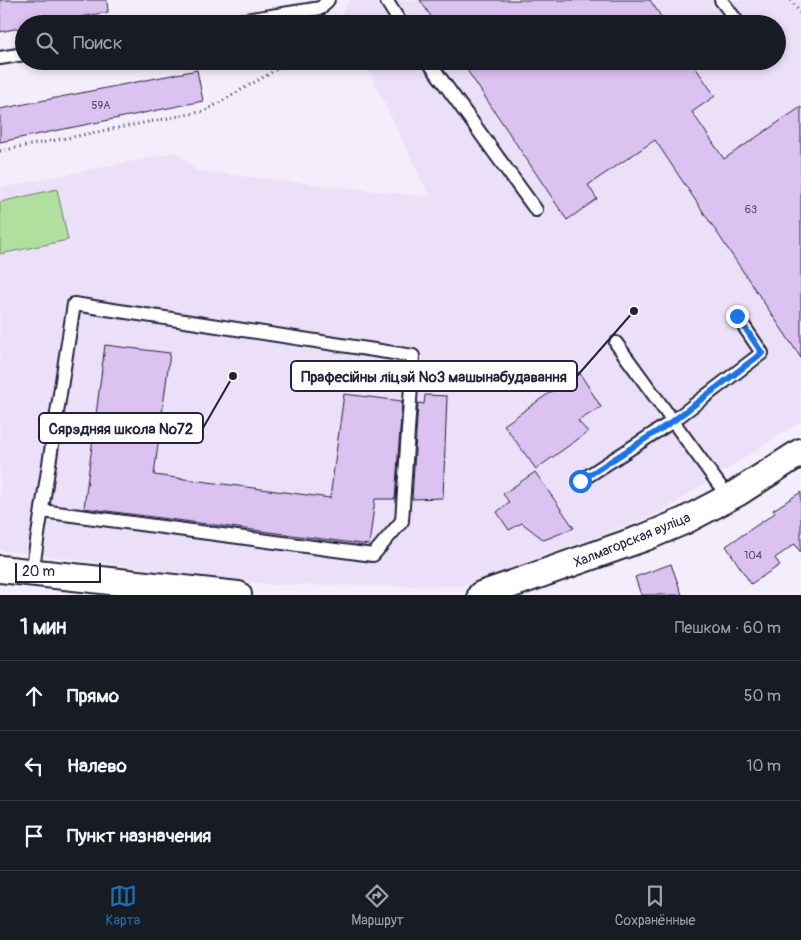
<!DOCTYPE html>
<html lang="ru">
<meta charset="utf-8">
<style>
:root{--surface:#171b24;--page:#20242c;--text:#f1f3f6;--muted:#9ea1a6;--line:#363941;--accent:#1f6fb2}
body{margin:0;font-family:Pangolin,sans-serif;background:var(--page);color:var(--text)}
.scale{position:absolute;left:15px;bottom:12px;width:86px;box-sizing:border-box;padding-left:5px;border:2px solid #22223b;border-top:0;font-size:14px;line-height:18px;white-space:nowrap;color:#22223b;-webkit-text-stroke:4px #fff;paint-order:stroke}
.stop{position:absolute;width:15px;height:15px;margin:-11px;border:4px solid #1a73e8;border-radius:50%;background:#fff}
.stop.end{background:#1a73e8;border-color:#fff;box-shadow:0 1px 5px #0008}
.list{margin:0;padding:0;list-style:none}
h2{display:flex;justify-content:space-between;align-items:center;height:65px;margin:0;padding:0 20px;font-size:21px}
h2 small{font-size:16px;font-weight:400;color:var(--muted)}
.list li{display:grid;grid-template-columns:32px 1fr auto;gap:15px;align-items:center;box-sizing:border-box;height:70px;padding:0 20px;border-top:1px solid var(--line)}
.list b{display:block;font-size:19px;white-space:nowrap}
.list em{font-size:16px;font-style:normal;color:var(--muted)}
.icon{flex:none;width:28px;height:28px;fill:none;stroke:currentColor;stroke-width:2;stroke-linecap:round;stroke-linejoin:round}
.map{position:relative;flex:none;width:801px;height:595px;overflow:hidden}
.search{position:absolute;background:var(--surface);box-shadow:0 2px 8px #0003;left:15px;right:15px;top:15px;height:55px;display:flex;align-items:center;gap:12px;box-sizing:border-box;padding:0 18px;border-radius:28px;color:var(--muted);font-size:19px}
.sheet{height:275px;background:var(--surface)}
nav{display:flex;justify-content:space-around;align-items:center;box-sizing:border-box;height:70px;border-top:1px solid var(--line);background:var(--surface);font-size:14px;color:var(--muted)}
nav a{display:grid;justify-items:center;gap:2px}
nav .on{color:var(--accent)}
.map>svg:first-child{display:block}
.built{fill:#ece0f8}
.green{fill:#b1df9e;stroke:#6a806c}
.building{fill:#dbc2f1;stroke:#22223b}
.lines{fill:none;stroke-linecap:round;stroke-linejoin:round}
.lane-casing{stroke:#22223b;stroke-width:16}
.street-casing{stroke:#22223b;stroke-width:30}
.path{stroke:#22223b;stroke-width:3;stroke-dasharray:1 4;stroke-linecap:butt}
.lane{stroke:#fff;stroke-width:12}
.street{stroke:#fff;stroke-width:26}
.route{stroke:#1a73e8;stroke-width:6}
.labels{text-anchor:middle;dominant-baseline:central;stroke-width:5;stroke-linejoin:round;paint-order:stroke}
.number-label{font-size:11px;fill:#504a68}
.street-label{font-size:14px;fill:#22223b;stroke:#fff}
.leader{fill:none;stroke:#22223b;stroke-width:2}
.callout-dot{fill:#22223b;stroke:#fff;stroke-width:2}
.callout{fill:#fff;stroke:#22223b;stroke-width:2}
.callout-label{font-size:15px;text-anchor:middle;font-weight:bold;fill:#22223b}
</style>
<div class="map">
<svg width="801" height="595" viewBox="0 0 801 595">
<rect width="100%" height="100%" fill="#f4edfb"/>
<filter id="ink" filterUnits="userSpaceOnUse"><feTurbulence type="fractalNoise" baseFrequency=".02" numOctaves="2"/><feDisplacementMap in="SourceGraphic" scale="10" xChannelSelector="R" yChannelSelector="G"/><feConvolveMatrix kernelMatrix="1 2 1 2 8 2 1 2 1" color-interpolation-filters="sRGB"/></filter>
<g filter="url(#ink)">
<path class="built" d="M 351,0 L 801,0 L 801,421 L 658,514 L 462,586 L 275,585 L 0,550 L 0,188 L 177,152 L 196,171 L 430,197 L 364,61 L 777,61 L 777,24 L 346,24 L 341,13 Z"/>
<path class="green" d="M 57,189 L 68,240 L 0,254 L 0,202 Z"/>
<path class="building" d="M 0,0 L 107,0 L 108,12 L 43,24 L 24,24 L 24,27 L 0,32 Z
M 420,0 L 650,0 L 666,24 L 436,24 Z
M 461,61 L 691,61 L 715,96 L 692,112 L 724,159 L 801,107 L 801,358 L 655,140 L 588,185 L 597,199 L 567,220 Z
M 197,70 L 203,101 L 0,142 L 0,109 Z
M 105,345 L 170,353 L 154,475 L 330,498 L 344,394 L 402,401 L 395,499 L 375,499 L 369,545 L 84,508 Z
M 579,372 L 601,407 L 578,421 L 588,432 L 536,469 L 504,425 Z
M 425,395 L 447,396 L 443,498 L 412,499 L 418,403 L 424,404 Z
M 535,472 L 574,528 L 544,540 L 522,523 L 509,530 L 497,512 L 509,502 L 503,494 Z
M 801,492 L 801,553 L 795,544 L 775,558 L 780,565 L 751,584 L 726,546 L 775,513 L 773,510 Z
M 671,564 L 682,595 L 641,595 L 635,577 Z"/>
<g class="lines">
<g class="lane-casing">
<path id="lane" d="M 386,0 L 401,24
M 721,0 L 739,24
M 221,24 L 321,8 L 328,0
M 0,58 L 24,54
M 428,61 L 536,210
M 616,343 L 728,497
M 580,481 L 673,421 L 762,353 L 737,316
M 32,573 L 74,304 L 413,356 L 402,521 L 373,555 L 42,511"/>
</g>
<g class="street-casing">
<path id="street" d="M 0,569 L 238,595
M 481,595 L 646,537 L 684,521 L 737,493 L 801,452"/>
</g>
<path class="path" d="M 791,0 L 801,14
M 356,24 L 360,21
M 0,151 L 205,111 L 291,61"/>
<use href="#lane" class="lane"/>
<use href="#street" class="street"/>
</g>
</g>
<g class="lines" filter="url(#ink)">
<path class="route" d="M 580,481 L 673,421 L 762,353 L 737,316"/>
</g>
<g class="labels">
<g class="number-label">
<text x="101" y="105">59А</text>
<text x="751" y="209">63</text>
<text x="753" y="555">104</text>
</g>
<g class="street-label">
<text transform="translate(632 540) rotate(-22)">Халмагорская вуліца</text>
</g>
</g>
<path class="leader" d="M634 311L577 376M233 376L203 428"/>
<g class="callout-dot">
<circle cx="634" cy="311" r="5"/>
<circle cx="233" cy="376" r="5"/>
</g>
<g class="callout">
<rect x="291" y="361" width="286" height="30" rx="5"/>
<rect x="39" y="413" width="164" height="30" rx="5"/>
</g>
<g class="callout-label">
<text x="434" y="382">Прафесійны ліцэй №3 машынабудавання</text>
<text x="121" y="434">Сярэдняя школа №72</text>
</g>
</svg>
<div class="scale">20 m</div>
<div class="stop" style="left:580px;top:481px"></div>
<div class="stop end" style="left:737px;top:316px"></div>
<div class="search"><svg class="icon" aria-label="search" viewBox="0 0 24 24"><circle cx="10" cy="10" r="6"/><path d="M15 15l6 6"/></svg>Поиск</div>
</div>
<section class="sheet">
<h2>1 мин<small>Пешком · 60 m</small></h2>
<ul class="list">
<li><svg class="icon" aria-label="ahead" viewBox="0 0 24 24"><path d="M12 20V5M6 11l6-6 6 6"/></svg><div><b>Прямо</b></div><em>50 m</em></li>
<li><svg class="icon" aria-label="left" viewBox="0 0 24 24"><path d="M17 20v-9H6M10 6l-5 5 5 5"/></svg><div><b>Налево</b></div><em>10 m</em></li>
<li><svg class="icon" aria-label="arrive" viewBox="0 0 24 24"><path d="M6 21V4h12l-3 4 3 4H6"/></svg><div><b>Пункт назначения</b></div></li>
</ul>
</section>
<nav>
<a class="on"><svg class="icon" aria-label="map" viewBox="0 0 24 24"><path d="M3 6l6-2 6 2 6-2v14l-6 2-6-2-6 2zM9 4v14M15 6v14"/></svg>Карта</a>
<a><svg class="icon" aria-label="directions" viewBox="0 0 24 24"><path d="M12 3l9 9-9 9-9-9zM9 14v-3h6M13 9l2 2-2 2"/></svg>Маршрут</a>
<a><svg class="icon" aria-label="saved" viewBox="0 0 24 24"><path d="M7 4h10v16l-5-4-5 4z"/></svg>Сохранённые</a>
</nav>
